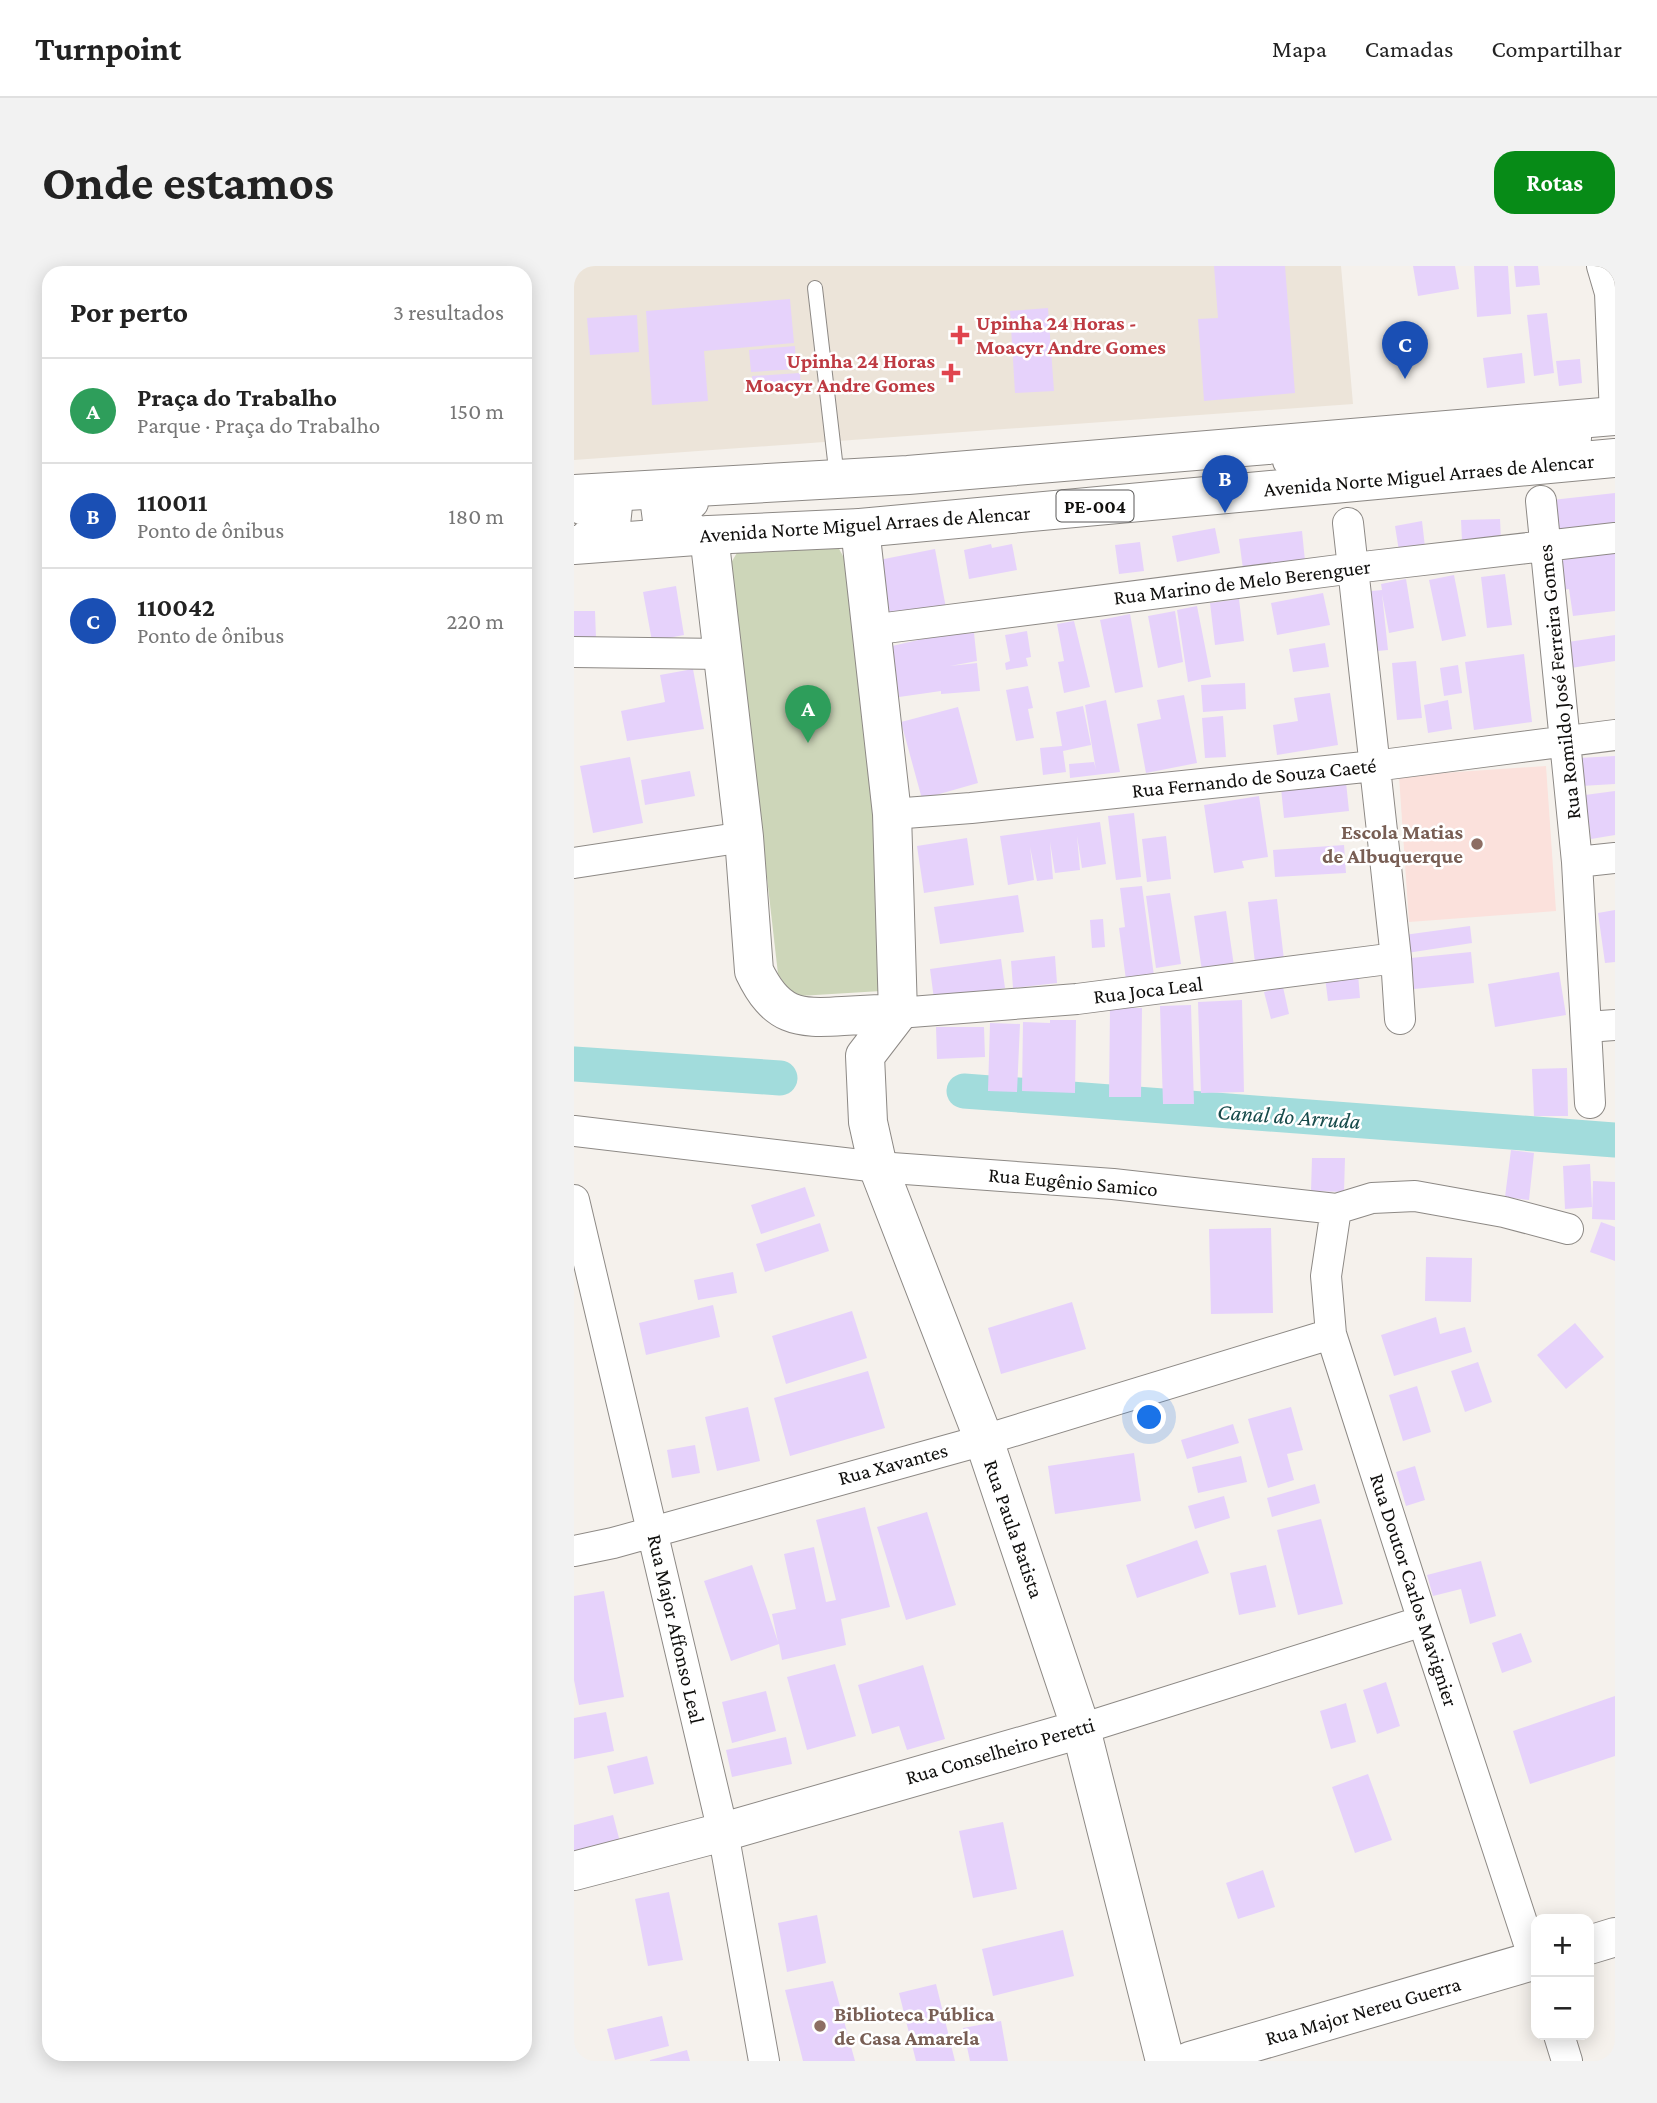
<!DOCTYPE html>
<html lang="pt">
<meta charset="utf-8">
<style>
:root{--surface:#fff;--page:#f2f2f2;--text:#222;--muted:#767676;--line:#e0e0e0;--accent:#078b17}
body{margin:0;font-family:"Crimson Pro",serif;background:var(--page);color:var(--text)}
.controls{position:absolute;right:21px;bottom:21px;display:grid;overflow:hidden;border-radius:14px;box-shadow:0 4px 18px #0003}
.controls button{width:63px;height:63px;display:grid;place-items:center;padding:0;border:0;border-bottom:2px solid var(--line);background:var(--surface);color:var(--text);font:35px sans-serif}
.you{position:absolute;left:576px;top:1152px;width:24px;height:24px;margin:-18px;border:5px solid #fff;border-radius:50%;background:#1a73e8;box-shadow:0 0 0 10px #1a73e833}
.badge{display:grid;place-items:center;width:46px;height:46px;border-radius:50%;background:var(--accent);color:#fff;font-size:23px;font-weight:700}
.pin{position:absolute;translate:-50% -58px;filter:drop-shadow(0 2px 4px #0008)}
.pin::after{content:'';position:absolute;top:37px;width:24px;height:21px;background:inherit;clip-path:polygon(0 0,100% 0,50% 100%)}
.list{margin:0;padding:0;list-style:none}
h2{display:flex;justify-content:space-between;align-items:center;height:91px;margin:0;padding:0 28px;font-size:30px}
h2 small{font-size:23px;font-weight:400;color:var(--muted)}
.list li{display:grid;grid-template-columns:46px 1fr auto;gap:21px;align-items:center;box-sizing:border-box;height:105px;padding:0 28px;border-top:2px solid var(--line)}
.list b{display:block;font-size:26px;white-space:nowrap}
.list p{margin:0;font-size:23px;white-space:nowrap;color:var(--muted)}
.list em{font-size:23px;font-style:normal;color:var(--muted)}
.map{position:relative;flex:none;width:1041px;height:1795px;overflow:hidden;border-radius:21px}
header{display:flex;align-items:center;gap:42px;box-sizing:border-box;height:98px;padding:0 35px;background:var(--surface);border-bottom:2px solid var(--line)}
header strong{font-size:33px}
nav{display:flex;gap:38px;margin-inline-start:auto;font-size:24px}
.intro{display:flex;align-items:center;justify-content:space-between;box-sizing:border-box;height:168px;padding:0 42px}
h1{margin:0;font-size:49px}
.button{padding:18px 32px;border-radius:21px;background:var(--accent);color:#fff;font-size:24px;font-weight:700}
main{display:flex;gap:42px;padding:0 42px}
aside{flex:1;background:var(--surface);border-radius:21px;box-shadow:0 4px 18px #0003}
.map>svg:first-child{display:block}
.built{fill:#ece4d9}
.education{fill:#fbe1dc}
.green{fill:#cdd6b9}
.lines{fill:none;stroke-linecap:round;stroke-linejoin:round}
.canal{stroke:#a2dcdc;stroke-width:35}
.building{fill:#e6d2fb}
.lane-casing{stroke:#8d8985;stroke-width:16}
.street-casing{stroke:#8d8985;stroke-width:32}
.secondary-casing{stroke:#8d8985;stroke-width:40}
.primary-casing{stroke:#8d8985;stroke-width:40}
.lane{stroke:#fff;stroke-width:14}
.street{stroke:#fff;stroke-width:30}
.secondary{stroke:#fff;stroke-width:38}
.primary{stroke:#fff;stroke-width:38}
.health-dot{fill:#e0444e;stroke:#fff;stroke-width:2.5}
.education-dot{fill:#8d6e63;stroke:#fff;stroke-width:2.5}
.labels{text-anchor:middle;dominant-baseline:central;stroke-width:5;stroke-linejoin:round;paint-order:stroke}
.shield{fill:#fff;stroke:#585756;stroke-width:2}
.shield-label{font-size:19px;font-weight:bold;fill:#100f0d}
.health-label{font-size:21px;font-weight:bold;fill:#be3a42;stroke:#fff;text-anchor:start}
.street-label{font-size:21px;fill:#100f0d;stroke:#fff}
.education-label{font-size:21px;font-weight:bold;fill:#785e54;stroke:#fff;text-anchor:end}
.water-label{font-size:23px;font-style:italic;fill:#164a4a;stroke:#fff}
</style>
<header>
<strong>Turnpoint</strong>
<nav><a>Mapa</a><a>Camadas</a><a>Compartilhar</a></nav>
</header>
<div class="intro"><h1>Onde estamos</h1><a class="button">Rotas</a></div>
<main>
<aside>
<h2>Por perto<small>3 resultados</small></h2>
<ul class="list">
<li><span class="badge" style="background:#2e9e5b">A</span><div><b>Praça do Trabalho</b><p>Parque · Praça do Trabalho</p></div><em>150 m</em></li>
<li><span class="badge" style="background:#1a4fb4">B</span><div><b>110011</b><p>Ponto de ônibus</p></div><em>180 m</em></li>
<li><span class="badge" style="background:#1a4fb4">C</span><div><b>110042</b><p>Ponto de ônibus</p></div><em>220 m</em></li>
</ul>
</aside>
<div class="map">
<svg width="1041" height="1795" viewBox="0 0 1041 1795">
<rect width="100%" height="100%" fill="#f5f1ec"/>
<path class="built" d="M 0,0 L 767,0 L 779,138 L 0,194 Z"/>
<path class="education" d="M 972,500 L 982,645 L 835,656 L 825,510 Z"/>
<path class="green" d="M 263,279 L 270,292 L 299,543 L 307,725 L 225,730 L 216,726 L 204,708 L 157,297 L 164,285 Z"/>
<g class="lines">
<path class="canal" d="M 0,798 L 206,812
M 390,825 L 1041,874"/>
</g>
<path class="building" d="M 640,0 L 711,0 L 721,127 L 630,135 L 624,53 L 644,52 Z
M 839,0 L 881,0 L 885,23 L 844,30 Z
M 900,0 L 934,0 L 937,48 L 903,51 Z
M 940,0 L 964,0 L 966,19 L 942,21 Z
M 216,33 L 220,77 L 130,85 L 134,135 L 78,139 L 72,45 Z
M 474,42 L 480,125 L 441,127 L 436,45 Z
M 973,47 L 980,107 L 960,110 L 953,49 Z
M 63,49 L 65,86 L 16,89 L 13,52 Z
M 221,80 L 222,103 L 177,106 L 175,84 Z
M 948,87 L 951,117 L 913,122 L 909,92 Z
M 1006,93 L 1008,117 L 985,120 L 982,95 Z
M 226,107 L 227,122 L 179,125 L 178,110 Z
M 1041,227 L 1041,258 L 981,265 L 978,234 Z
M 926,253 L 927,274 L 888,275 L 887,254 Z
M 848,255 L 851,281 L 825,285 L 821,260 Z
M 641,262 L 646,287 L 603,296 L 598,270 Z
M 728,265 L 731,295 L 669,303 L 665,273 Z
M 566,276 L 570,305 L 545,308 L 541,279 Z
M 417,278 L 418,282 L 438,278 L 443,304 L 395,313 L 390,284 Z
M 361,283 L 372,342 L 317,353 L 305,294 Z
M 1041,287 L 1041,345 L 999,350 L 995,323 L 989,324 L 985,294 Z
M 931,308 L 938,359 L 913,362 L 907,311 Z
M 880,309 L 892,370 L 868,375 L 855,314 Z
M 832,313 L 840,362 L 815,367 L 808,328 L 814,384 L 793,386 L 787,326 L 808,324 L 807,318 Z
M 102,320 L 110,369 L 78,375 L 69,326 Z
M 749,327 L 756,359 L 703,369 L 697,337 Z
M 665,333 L 670,375 L 641,379 L 636,337 Z
M 623,340 L 637,411 L 614,416 L 603,344 Z
M 0,345 L 21,345 L 22,372 L 0,373 Z
M 601,345 L 609,396 L 584,402 L 574,350 Z
M 556,348 L 569,421 L 541,427 L 526,354 Z
M 500,355 L 516,421 L 490,427 L 484,396 L 490,395 L 483,358 Z
M 453,365 L 457,391 L 452,392 L 454,400 L 432,404 L 431,397 L 436,395 L 431,369 Z
M 400,367 L 403,395 L 376,400 L 403,397 L 406,425 L 367,428 L 367,425 L 325,431 L 318,380 L 362,370 Z
M 1041,369 L 1041,395 L 997,402 L 994,376 Z
M 751,377 L 755,401 L 719,406 L 715,383 Z
M 950,388 L 958,456 L 900,464 L 891,396 Z
M 842,395 L 848,452 L 823,454 L 818,397 Z
M 884,399 L 888,427 L 870,430 L 866,402 Z
M 119,403 L 130,463 L 53,475 L 47,445 L 91,436 L 86,409 Z
M 671,417 L 672,443 L 629,446 L 627,419 Z
M 454,420 L 459,442 L 454,443 L 460,472 L 442,475 L 432,424 Z
M 756,427 L 764,479 L 703,489 L 699,459 L 724,455 L 720,432 Z
M 610,429 L 623,497 L 572,507 L 563,458 L 587,453 L 583,434 Z
M 532,434 L 546,506 L 496,512 L 495,498 L 520,496 L 522,504 L 511,439 Z
M 874,434 L 878,463 L 854,467 L 850,439 Z
M 509,440 L 517,479 L 489,485 L 492,506 L 469,509 L 466,482 L 488,480 L 482,446 Z
M 384,441 L 404,517 L 348,533 L 327,456 Z
M 649,450 L 652,491 L 631,492 L 628,452 Z
M 1041,490 L 1041,518 L 1007,520 L 1005,492 Z
M 56,491 L 69,557 L 19,567 L 6,500 Z
M 116,505 L 121,530 L 71,539 L 67,514 Z
M 772,516 L 775,545 L 710,552 L 707,522 Z
M 1041,525 L 1041,569 L 1017,573 L 1011,529 Z
M 685,530 L 694,591 L 668,595 L 670,602 L 640,607 L 630,539 Z
M 560,547 L 567,611 L 542,614 L 534,550 Z
M 526,556 L 532,598 L 508,602 L 503,570 L 506,604 L 481,607 L 476,576 L 479,613 L 463,615 L 456,581 L 460,614 L 434,619 L 426,570 Z
M 592,570 L 597,613 L 573,616 L 568,573 Z
M 393,572 L 400,619 L 350,627 L 343,580 Z
M 770,579 L 772,607 L 701,611 L 699,584 Z
M 568,620 L 580,710 L 552,714 L 545,662 L 551,661 L 546,622 Z
M 596,627 L 607,698 L 582,702 L 572,630 Z
M 444,629 L 450,666 L 366,678 L 360,641 Z
M 703,633 L 710,694 L 681,697 L 674,636 Z
M 1041,644 L 1041,696 L 1031,697 L 1024,647 Z
M 652,645 L 660,700 L 628,705 L 620,650 Z
M 529,653 L 531,681 L 518,682 L 516,654 Z
M 896,660 L 898,677 L 833,687 L 830,669 Z
M 897,686 L 900,717 L 840,723 L 837,692 Z
M 481,690 L 483,717 L 439,722 L 437,695 Z
M 427,693 L 431,722 L 360,733 L 356,703 Z
M 985,706 L 992,749 L 921,761 L 914,718 Z
M 784,708 L 786,732 L 754,735 L 751,711 Z
M 709,721 L 715,748 L 697,753 L 690,726 Z
M 668,734 L 670,826 L 627,827 L 624,736 Z
M 617,739 L 620,838 L 589,838 L 586,740 Z
M 536,742 L 568,742 L 567,831 L 535,831 Z
M 476,754 L 502,754 L 501,827 L 448,825 L 449,756 L 476,757 Z
M 416,757 L 446,758 L 443,826 L 414,825 Z
M 362,761 L 410,761 L 411,791 L 363,793 Z
M 993,802 L 994,850 L 960,850 L 958,803 Z
M 937,884 L 960,887 L 955,934 L 931,931 Z
M 738,892 L 771,892 L 770,926 L 737,925 Z
M 1016,898 L 1018,941 L 991,943 L 989,900 Z
M 1019,915 L 1041,916 L 1041,954 L 1018,953 Z
M 231,921 L 241,950 L 187,968 L 177,939 Z
M 1027,956 L 1041,961 L 1041,995 L 1016,986 Z
M 246,957 L 255,985 L 191,1006 L 182,978 Z
M 697,962 L 699,1047 L 637,1048 L 635,963 Z
M 852,991 L 898,992 L 897,1036 L 851,1035 Z
M 159,1006 L 163,1027 L 124,1034 L 120,1014 Z
M 498,1036 L 512,1083 L 427,1108 L 414,1062 Z
M 139,1039 L 146,1071 L 72,1089 L 65,1057 Z
M 278,1045 L 293,1092 L 212,1118 L 198,1070 Z
M 862,1051 L 866,1068 L 891,1061 L 898,1086 L 820,1110 L 807,1069 Z
M 1001,1057 L 1030,1091 L 992,1123 L 963,1089 Z
M 904,1096 L 918,1136 L 891,1146 L 877,1105 Z
M 294,1105 L 311,1162 L 216,1190 L 200,1132 Z
M 843,1120 L 857,1166 L 829,1175 L 815,1129 Z
M 174,1141 L 186,1195 L 143,1205 L 131,1151 Z
M 717,1141 L 729,1184 L 713,1188 L 720,1214 L 694,1222 L 674,1153 Z
M 659,1158 L 665,1177 L 613,1193 L 607,1174 Z
M 121,1179 L 126,1207 L 98,1212 L 93,1184 Z
M 560,1187 L 567,1235 L 481,1248 L 474,1200 Z
M 667,1190 L 673,1216 L 624,1227 L 618,1201 Z
M 841,1200 L 851,1234 L 832,1240 L 822,1206 Z
M 741,1218 L 746,1237 L 698,1251 L 693,1232 Z
M 650,1230 L 656,1252 L 621,1263 L 614,1240 Z
M 291,1241 L 316,1341 L 267,1353 L 272,1379 L 208,1394 L 205,1378 L 157,1395 L 130,1315 L 178,1299 L 204,1376 L 198,1348 L 222,1343 L 210,1288 L 240,1281 L 252,1336 L 262,1334 L 242,1254 Z
M 353,1246 L 382,1339 L 332,1354 L 303,1261 Z
M 747,1253 L 769,1338 L 724,1349 L 703,1264 Z
M 623,1274 L 635,1307 L 563,1332 L 552,1299 Z
M 907,1295 L 922,1350 L 896,1358 L 887,1323 L 859,1330 L 853,1309 Z
M 692,1299 L 702,1341 L 665,1349 L 656,1307 Z
M 30,1325 L 50,1431 L 5,1439 L 0,1414 L 0,1330 Z
M 947,1367 L 958,1396 L 928,1407 L 918,1377 Z
M 261,1398 L 282,1470 L 233,1484 L 213,1411 Z
M 349,1399 L 371,1473 L 333,1484 L 325,1460 L 298,1468 L 284,1419 Z
M 812,1416 L 826,1460 L 803,1468 L 789,1424 Z
M 192,1425 L 202,1465 L 158,1477 L 148,1436 Z
M 1041,1430 L 1041,1490 L 956,1518 L 939,1465 Z
M 772,1437 L 782,1476 L 757,1483 L 746,1445 Z
M 32,1446 L 40,1485 L 0,1493 L 0,1452 Z
M 212,1471 L 218,1498 L 158,1511 L 152,1484 Z
M 73,1490 L 80,1518 L 40,1528 L 33,1500 Z
M 794,1508 L 818,1574 L 781,1587 L 758,1521 Z
M 39,1549 L 46,1576 L 0,1589 L 0,1559 Z
M 429,1556 L 443,1623 L 399,1632 L 385,1565 Z
M 689,1604 L 701,1641 L 664,1653 L 652,1617 Z
M 95,1626 L 109,1694 L 74,1700 L 61,1633 Z
M 243,1649 L 252,1697 L 213,1706 L 204,1657 Z
M 489,1664 L 500,1710 L 419,1730 L 408,1683 Z
M 259,1715 L 281,1795 L 229,1795 L 211,1724 Z
M 362,1718 L 381,1795 L 342,1795 L 325,1727 Z
M 88,1750 L 95,1780 L 41,1794 L 33,1763 Z
M 427,1755 L 434,1795 L 396,1795 L 389,1762 Z
M 113,1784 L 116,1795 L 76,1795 L 76,1794 Z"/>
<g class="lines">
<g class="lane-casing">
<path id="lane" d="M 241,22 L 263,212"/>
</g>
<g class="street-casing">
<path id="street" d="M 1028,0 L 1036,27 L 1041,150
M 714,195 L 787,192 L 1002,172
M 967,235 L 1003,596 L 1016,837
M 7,243 L 43,240 L 40,268 L 13,269
M 774,257 L 822,692 L 826,753
M 116,259 L 85,262 L 82,239 L 119,237
M 296,364 L 780,302 L 1041,272
M 0,386 L 148,388
M 318,548 L 397,542 L 800,500 L 1041,469
M 1003,596 L 1041,592
M 0,597 L 170,571
M 324,747 L 503,733 L 822,692
M 1013,761 L 1041,759
M 0,865 L 304,901 L 539,918 L 762,943 L 798,932 L 841,930 L 930,946 L 994,963
M 0,934 L 149,1566 L 190,1795
M 762,943 L 752,1010 L 757,1068 L 849,1355 L 962,1699
M 0,1285 L 39,1277 L 410,1174 L 757,1068
M 507,1463 L 849,1355
M 985,1769 L 993,1795"/>
</g>
<g class="secondary-casing">
<path id="secondary" d="M 135,269 L 170,571 L 180,705 C 202,751 223,753 269,750 C 288,749 306,748 324,747 L 318,548 L 286,262
M 324,747 L 291,790 L 294,856 L 304,901 L 410,1174 L 507,1463 L 591,1795
M 0,1605 L 149,1566 L 507,1463
M 1015,1679 L 1041,1671
M 616,1795 L 962,1694"/>
</g>
<g class="primary-casing">
<path id="primary" d="M 0,228 L 334,209 L 1041,150
M 0,279 L 135,269 L 286,262 L 1041,192"/>
</g>
<use href="#lane" class="lane"/>
<use href="#street" class="street"/>
<use href="#secondary" class="secondary"/>
<use href="#primary" class="primary"/>
</g>
<g class="health-dot">
<path d="M382.5 58.5h7v7h7v7h-7v7h-7v-7h-7v-7h7z"/>
<path d="M373.5 96.5h7v7h7v7h-7v7h-7v-7h-7v-7h7z"/>
</g>
<g class="education-dot">
<circle cx="903" cy="578" r="7"/>
<circle cx="246" cy="1760" r="7"/>
</g>
<g class="labels">
<rect class="shield" x="482.5" y="224.5" width="77" height="31" rx="5"/>
<g class="shield-label">
<text x="521" y="240">PE-004</text>
</g>
<g class="health-label">
<text x="402" y="57">Upinha 24 Horas -<tspan x="402" dy="24">Moacyr Andre Gomes</tspan></text>
<text x="361" y="95" text-anchor="end">Upinha 24 Horas<tspan x="361" dy="24">Moacyr Andre Gomes</tspan></text>
</g>
<g class="street-label">
<text transform="translate(855 209) rotate(-5)">Avenida Norte Miguel Arraes de Alencar</text>
<text transform="translate(291 258) rotate(-4)">Avenida Norte Miguel Arraes de Alencar</text>
<text transform="translate(668 316) rotate(-7)">Rua Marino de Melo Berenguer</text>
<text transform="translate(985 416) rotate(-96)">Rua Romildo José Ferreira Gomes</text>
<text transform="translate(680 512) rotate(-6)">Rua Fernando de Souza Caeté</text>
<text transform="translate(574 724) rotate(-7)">Rua Joca Leal</text>
<text transform="translate(499 916) rotate(5)">Rua Eugênio Samico</text>
<text transform="translate(319 1198) rotate(-15)">Rua Xavantes</text>
<text transform="translate(440 1263) rotate(71)">Rua Paula Batista</text>
<text transform="translate(840 1324) rotate(72)">Rua Doutor Carlos Mavignier</text>
<text transform="translate(102 1363) rotate(77)">Rua Major Affonso Leal</text>
<text transform="translate(426 1485) rotate(-16)">Rua Conselheiro Peretti</text>
<text transform="translate(789 1745) rotate(-16)">Rua Major Nereu Guerra</text>
</g>
<g class="education-label">
<text x="889" y="566">Escola Matias<tspan x="889" dy="24">de Albuquerque</tspan></text>
<text x="260" y="1748" text-anchor="start">Biblioteca Pública<tspan x="260" dy="24">de Casa Amarela</tspan></text>
</g>
<g class="water-label">
<text transform="translate(715 850) rotate(4)">Canal do Arruda</text>
</g>
</g>
</svg>
<div class="controls">
<button>+</button>
<button>−</button>
</div>
<div class="you"></div>
<div class="pin badge" style="left:234px;top:477px;background:#2e9e5b">A</div>
<div class="pin badge" style="left:651px;top:247px;background:#1a4fb4">B</div>
<div class="pin badge" style="left:831px;top:113px;background:#1a4fb4">C</div>
</div>
</main>
